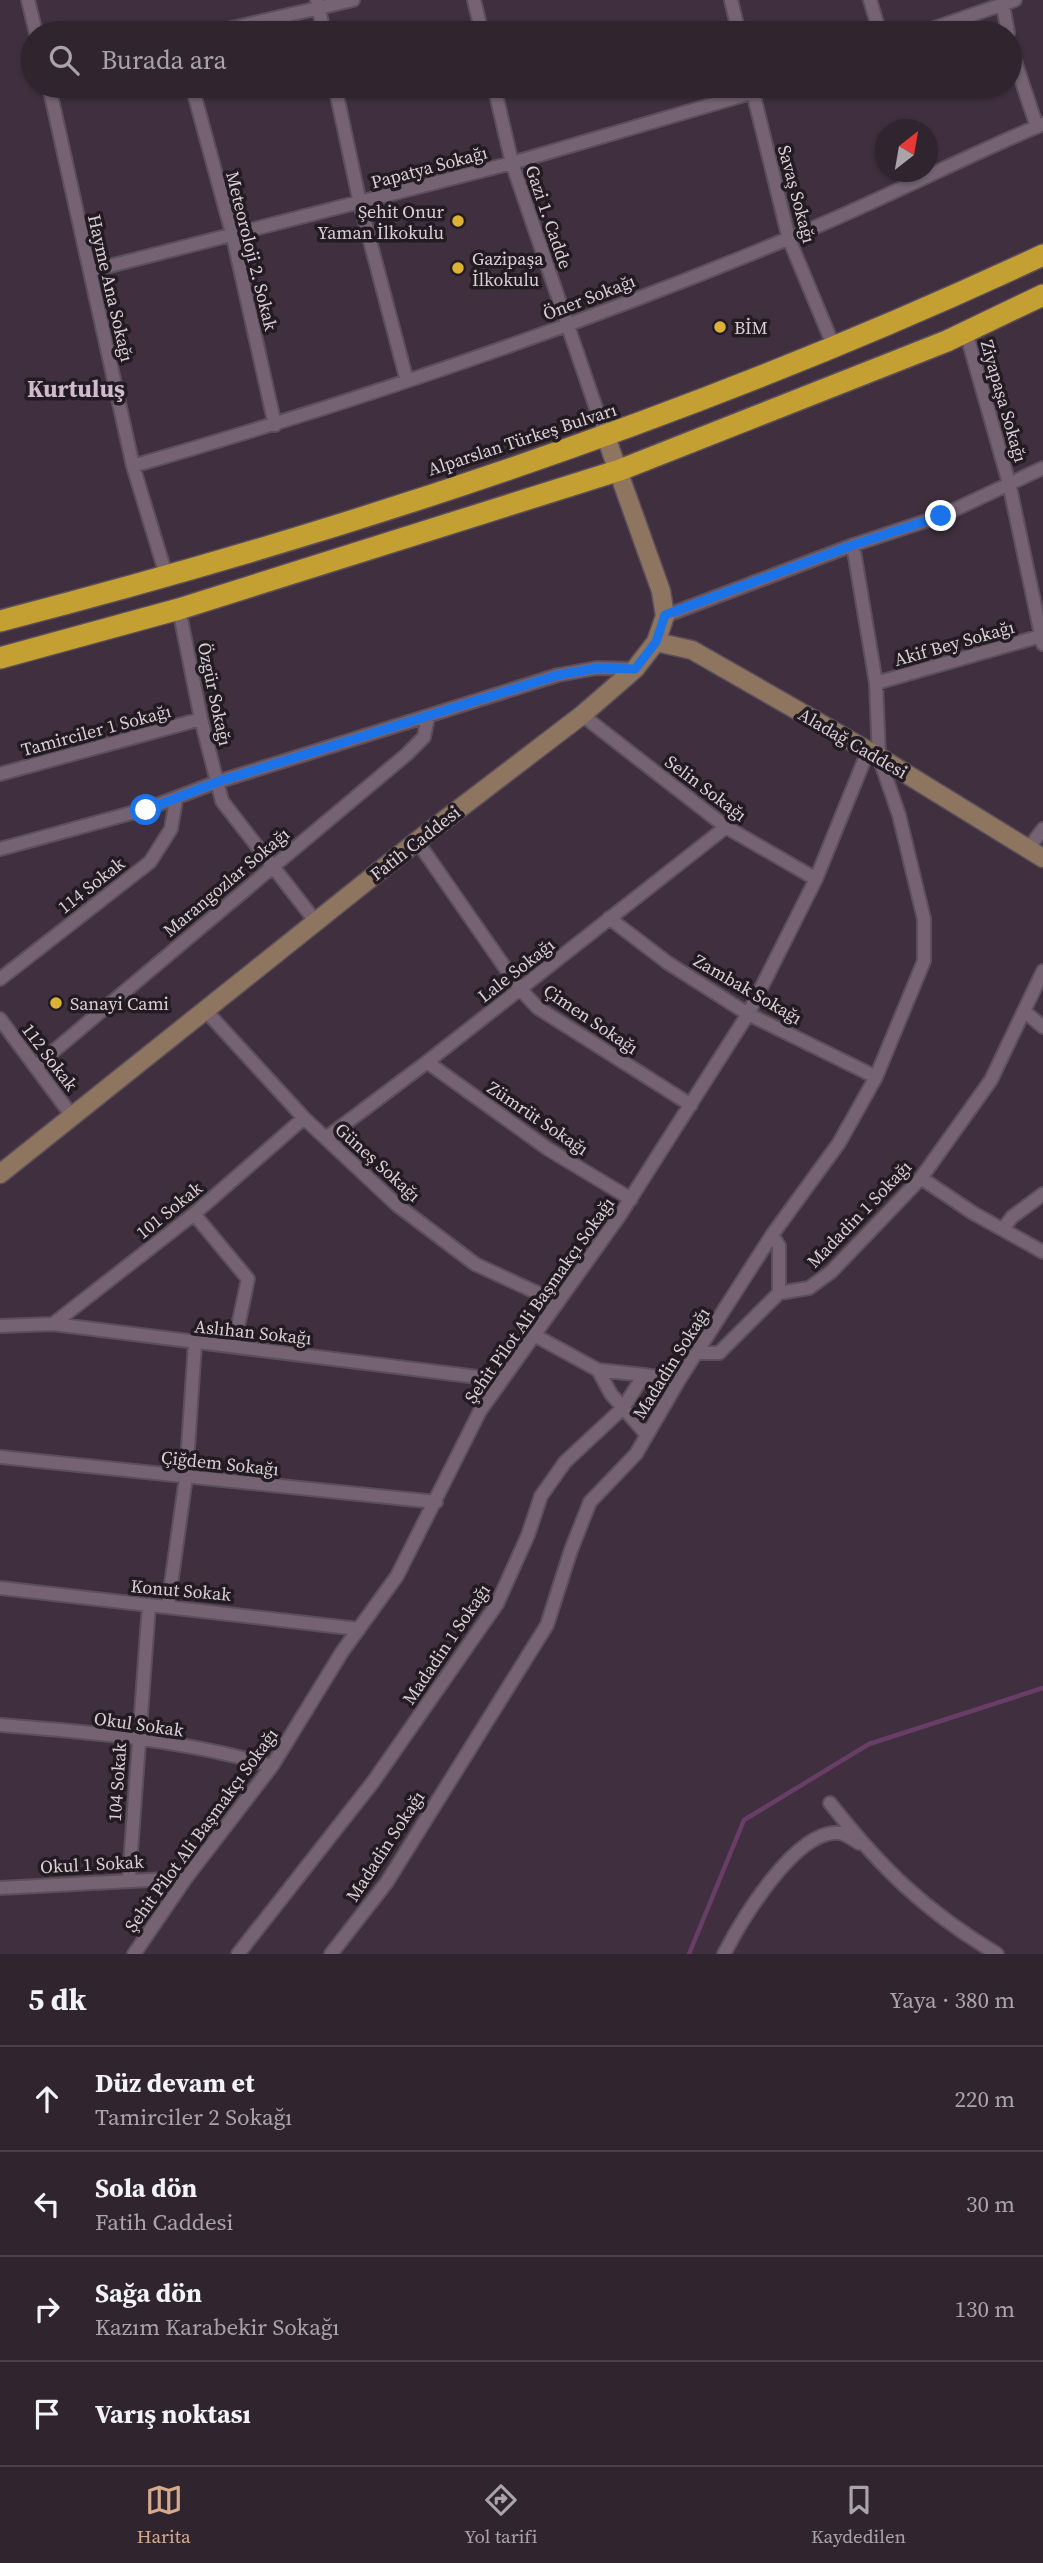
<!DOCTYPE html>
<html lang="tr">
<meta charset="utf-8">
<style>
:root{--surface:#30242f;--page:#382c37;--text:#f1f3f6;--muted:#a8a4aa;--line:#4b414b;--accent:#d6ab8b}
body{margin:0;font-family:"Source Serif 4",serif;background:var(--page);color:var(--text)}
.compass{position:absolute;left:875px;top:119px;width:63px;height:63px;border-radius:50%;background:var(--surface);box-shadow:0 2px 5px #0004;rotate:31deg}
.stop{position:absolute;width:21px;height:21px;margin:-16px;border:5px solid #1a73e8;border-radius:50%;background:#fff}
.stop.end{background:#1a73e8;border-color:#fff;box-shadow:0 2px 7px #0008}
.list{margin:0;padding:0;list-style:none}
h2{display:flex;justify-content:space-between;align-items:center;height:91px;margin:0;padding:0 28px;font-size:30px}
h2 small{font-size:23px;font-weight:400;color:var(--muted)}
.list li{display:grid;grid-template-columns:46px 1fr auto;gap:21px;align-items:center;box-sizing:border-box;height:105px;padding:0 28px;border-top:2px solid var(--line)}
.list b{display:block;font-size:26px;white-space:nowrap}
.list p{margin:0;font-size:23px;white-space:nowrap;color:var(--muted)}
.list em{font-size:23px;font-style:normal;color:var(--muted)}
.icon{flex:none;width:38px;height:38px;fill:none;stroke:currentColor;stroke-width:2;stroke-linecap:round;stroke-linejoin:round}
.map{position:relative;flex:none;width:1043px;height:1954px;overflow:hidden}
.search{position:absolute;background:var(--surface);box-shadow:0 2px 5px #0004;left:21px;right:21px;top:21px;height:77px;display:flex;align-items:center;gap:18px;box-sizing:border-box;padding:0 24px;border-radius:38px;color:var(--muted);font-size:26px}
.sheet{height:511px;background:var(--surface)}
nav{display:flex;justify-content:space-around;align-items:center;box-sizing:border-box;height:98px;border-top:2px solid var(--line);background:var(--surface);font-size:19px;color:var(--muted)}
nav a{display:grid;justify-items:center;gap:4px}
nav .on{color:var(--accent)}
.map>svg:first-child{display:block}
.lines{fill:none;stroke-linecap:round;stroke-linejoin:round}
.stream{stroke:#683e67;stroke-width:4.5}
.street-casing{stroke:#5c4f5b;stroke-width:16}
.secondary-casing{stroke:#5c4f5b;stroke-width:21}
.highway-casing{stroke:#5c4f5b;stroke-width:24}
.street{stroke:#756373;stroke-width:12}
.secondary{stroke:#8d755f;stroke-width:18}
.highway{stroke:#c49f31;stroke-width:21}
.route{stroke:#1a73e8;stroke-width:9}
.poi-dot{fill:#dcb233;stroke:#231b22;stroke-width:2.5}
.labels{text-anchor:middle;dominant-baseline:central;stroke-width:7;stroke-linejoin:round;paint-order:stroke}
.street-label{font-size:18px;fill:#d9ced8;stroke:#231b22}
.poi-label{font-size:18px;fill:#d9ced8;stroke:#231b22;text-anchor:start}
.district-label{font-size:24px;font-weight:bold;fill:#cfbbcd;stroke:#231b22}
</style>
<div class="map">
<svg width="1043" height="1954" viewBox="0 0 1043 1954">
<rect width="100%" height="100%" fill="#40303f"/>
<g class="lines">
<path class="stream" d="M 689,1954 L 744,1820 L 869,1744 L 1043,1688"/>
<g class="street-casing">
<path id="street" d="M 28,0 L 36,33
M 317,0 L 324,33
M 474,0 L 482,33
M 731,0 L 739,33
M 870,0 L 880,33
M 1002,0 L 1008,33
M 211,33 L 353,0
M 920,33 L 1015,0
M 1010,46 L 1037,127
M 49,86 L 133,466 L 167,578
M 192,86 L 233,237 L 275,425
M 335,86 L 360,203 L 407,381
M 494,86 L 512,163 L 606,437
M 752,88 L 789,239 L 834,347
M 90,271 L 512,163 L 775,86
M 966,332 L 1009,483 L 1043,644
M 133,466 C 355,402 574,328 787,239 C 874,204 957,160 1043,124
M 179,609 L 201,719 L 222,801 L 316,922
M 665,616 L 853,545 L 941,516 L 1043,468
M 876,683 L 1041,636
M 582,715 L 726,827 L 816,879
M 0,774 L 201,719
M 417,841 L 520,989 L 538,1008 L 691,1105
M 0,849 L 146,809 L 217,782 L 558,675 L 597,668 L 635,669
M 1028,849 L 1043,829
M 609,918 L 668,963 L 748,1014 L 876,1077
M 0,979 L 150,862 L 171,829 L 176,800
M 205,1010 L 304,1118 L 397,1205 L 475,1264 L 557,1302
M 1024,1011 L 1043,1027
M 0,1019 L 72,1116
M 427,1062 L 548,1149 L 631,1199
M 36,1066 L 407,754 L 424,737 L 428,717
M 326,1138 L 427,1062 L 726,827
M 921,1178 L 973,1213 L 1043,1252
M 194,1214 L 248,1279 L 234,1345
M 1003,1229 L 1012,1217 L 1043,1194
M 772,1235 L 779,1246 L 779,1293
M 53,1324 L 194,1214 L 304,1118
M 0,1326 L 53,1324 L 502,1380
M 534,1335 L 598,1370 L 644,1375
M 697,1353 L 719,1353 L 779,1293 L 809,1288 L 831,1272 L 921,1178 L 991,1080 L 1043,971
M 598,1370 L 611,1394 L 647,1435
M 0,1457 L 436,1502
M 0,1588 L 359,1629
M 168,1606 L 186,1477 L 195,1344
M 0,1725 C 90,1732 185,1740 272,1766
M 830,1803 C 881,1868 925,1911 997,1954
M 129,1879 L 149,1605
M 0,1888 L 186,1878
M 134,1954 L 186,1878 L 272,1766 L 342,1652 L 397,1576 L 480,1411 L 620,1215 L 748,1014 L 816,879 L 868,751
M 238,1954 L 373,1782 L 497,1604 L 528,1535 L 541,1496 L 565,1462 L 623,1408 L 644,1375 L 679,1380
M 331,1954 L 387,1882 L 547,1625 L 571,1550 L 590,1502 L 636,1454 L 679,1380 L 772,1235 L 839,1143 L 876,1077 L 924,961 L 924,919 L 899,815 L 879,757 L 876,683 L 853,545
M 724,1954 C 741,1921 796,1828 840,1833 C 846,1834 854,1840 859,1843"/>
</g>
<g class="secondary-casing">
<path id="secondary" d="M 656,642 L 692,650 L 879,757 L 1043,858
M 0,1174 L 417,841 L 582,715 L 635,669 L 656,642 L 665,616 L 661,591 L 606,437"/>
</g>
<g class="highway-casing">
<path id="highway" d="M 0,621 C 357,529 709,411 1043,255
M 0,658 L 179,609 L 620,470 L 947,341 L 1043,295"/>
</g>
<use href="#street" class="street"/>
<use href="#secondary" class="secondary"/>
<use href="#highway" class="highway"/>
</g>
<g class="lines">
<path class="route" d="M 146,810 L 217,782 L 558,675 L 597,668 L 635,669 L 656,642 L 665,615 L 853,545 L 941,516"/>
</g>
<g class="poi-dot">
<circle cx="458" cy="221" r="7"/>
<circle cx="458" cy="268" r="7"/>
<circle cx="720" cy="327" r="7"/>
<circle cx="56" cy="1003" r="7"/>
</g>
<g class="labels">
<g class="street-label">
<text transform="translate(429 167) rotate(-15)">Papatya Sokağı</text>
<text transform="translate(797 194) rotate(75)">Savaş Sokağı</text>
<text transform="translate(549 217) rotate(71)">Gazi 1. Cadde</text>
<text transform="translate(252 251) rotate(76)">Meteoroloji 2. Sokak</text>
<text transform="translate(111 288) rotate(77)">Hayme Ana Sokağı</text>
<text transform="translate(589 297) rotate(-21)">Öner Sokağı</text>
<text transform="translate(1004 401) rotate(74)">Ziyapaşa Sokağı</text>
<text transform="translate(522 439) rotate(-18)">Alparslan Türkeş Bulvarı</text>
<text transform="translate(954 643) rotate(-16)">Akif Bey Sokağı</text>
<text transform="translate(215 694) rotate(78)">Özgür Sokağı</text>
<text transform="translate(96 730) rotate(-15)">Tamirciler 1 Sokağı</text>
<text transform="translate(853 743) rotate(30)">Aladağ Caddesi</text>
<text transform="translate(706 788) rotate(37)">Selin Sokağı</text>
<text transform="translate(415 843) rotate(-38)">Fatih Caddesi</text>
<text transform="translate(226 882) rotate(-40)">Marangozlar Sokağı</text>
<text transform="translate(91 885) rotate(-38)">114 Sokak</text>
<text transform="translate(516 970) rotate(-38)">Lale Sokağı</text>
<text transform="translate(748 989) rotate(30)">Zambak Sokağı</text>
<text transform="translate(591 1019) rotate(34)">Çimen Sokağı</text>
<text transform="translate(50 1057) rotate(53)">112 Sokak</text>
<text transform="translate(538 1118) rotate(34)">Zümrüt Sokağı</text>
<text transform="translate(378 1162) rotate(42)">Güneş Sokağı</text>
<text transform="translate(169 1210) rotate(-39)">101 Sokak</text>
<text transform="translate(859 1214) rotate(-46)">Madadin 1 Sokağı</text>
<text transform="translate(539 1300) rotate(-55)">Şehit Pilot Ali Başmakçı Sokağı</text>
<text transform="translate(253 1332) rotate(6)">Aslıhan Sokağı</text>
<text transform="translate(671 1363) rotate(-58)">Madadin Sokağı</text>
<text transform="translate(220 1463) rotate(6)">Çiğdem Sokağı</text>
<text transform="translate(181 1590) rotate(5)">Konut Sokak</text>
<text transform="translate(446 1644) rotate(-56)">Madadin 1 Sokağı</text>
<text transform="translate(139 1724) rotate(8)">Okul Sokak</text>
<text transform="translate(117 1782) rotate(-86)">104 Sokak</text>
<text transform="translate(201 1830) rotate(-54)">Şehit Pilot Ali Başmakçı Sokağı</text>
<text transform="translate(385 1846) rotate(-57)">Madadin Sokağı</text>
<text transform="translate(92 1864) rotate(-3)">Okul 1 Sokak</text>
</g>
<g class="poi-label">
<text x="444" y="211" text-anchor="end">Şehit Onur<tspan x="444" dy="21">Yaman İlkokulu</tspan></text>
<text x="472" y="258">Gazipaşa<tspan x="472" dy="21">İlkokulu</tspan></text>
<text x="734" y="327">BİM</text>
<text x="70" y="1003">Sanayi Cami</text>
</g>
<g class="district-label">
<text x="76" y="388">Kurtuluş</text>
</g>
</g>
</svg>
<svg class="compass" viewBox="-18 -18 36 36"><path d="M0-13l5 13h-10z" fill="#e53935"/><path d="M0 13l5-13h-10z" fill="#a8a4aa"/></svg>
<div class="stop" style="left:146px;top:810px"></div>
<div class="stop end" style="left:941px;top:516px"></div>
<div class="search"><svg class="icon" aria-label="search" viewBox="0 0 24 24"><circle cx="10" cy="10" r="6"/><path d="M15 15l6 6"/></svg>Burada ara</div>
</div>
<section class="sheet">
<h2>5 dk<small>Yaya · 380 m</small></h2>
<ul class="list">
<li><svg class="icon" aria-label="ahead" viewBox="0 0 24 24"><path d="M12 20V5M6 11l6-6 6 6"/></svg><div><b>Düz devam et</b><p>Tamirciler 2 Sokağı</p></div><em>220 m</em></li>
<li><svg class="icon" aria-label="left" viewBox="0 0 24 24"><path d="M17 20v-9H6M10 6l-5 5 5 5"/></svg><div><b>Sola dön</b><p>Fatih Caddesi</p></div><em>30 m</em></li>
<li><svg class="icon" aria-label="right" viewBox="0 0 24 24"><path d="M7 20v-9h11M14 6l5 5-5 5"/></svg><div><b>Sağa dön</b><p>Kazım Karabekir Sokağı</p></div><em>130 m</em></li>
<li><svg class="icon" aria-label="arrive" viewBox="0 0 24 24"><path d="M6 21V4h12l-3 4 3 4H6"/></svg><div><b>Varış noktası</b></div></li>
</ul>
</section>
<nav>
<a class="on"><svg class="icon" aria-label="map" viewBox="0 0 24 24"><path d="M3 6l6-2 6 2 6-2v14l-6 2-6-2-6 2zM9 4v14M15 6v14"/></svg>Harita</a>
<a><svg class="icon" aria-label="directions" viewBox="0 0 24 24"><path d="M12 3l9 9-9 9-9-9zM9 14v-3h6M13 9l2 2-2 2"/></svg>Yol tarifi</a>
<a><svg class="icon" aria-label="saved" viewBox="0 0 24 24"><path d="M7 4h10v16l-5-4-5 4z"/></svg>Kaydedilen</a>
</nav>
